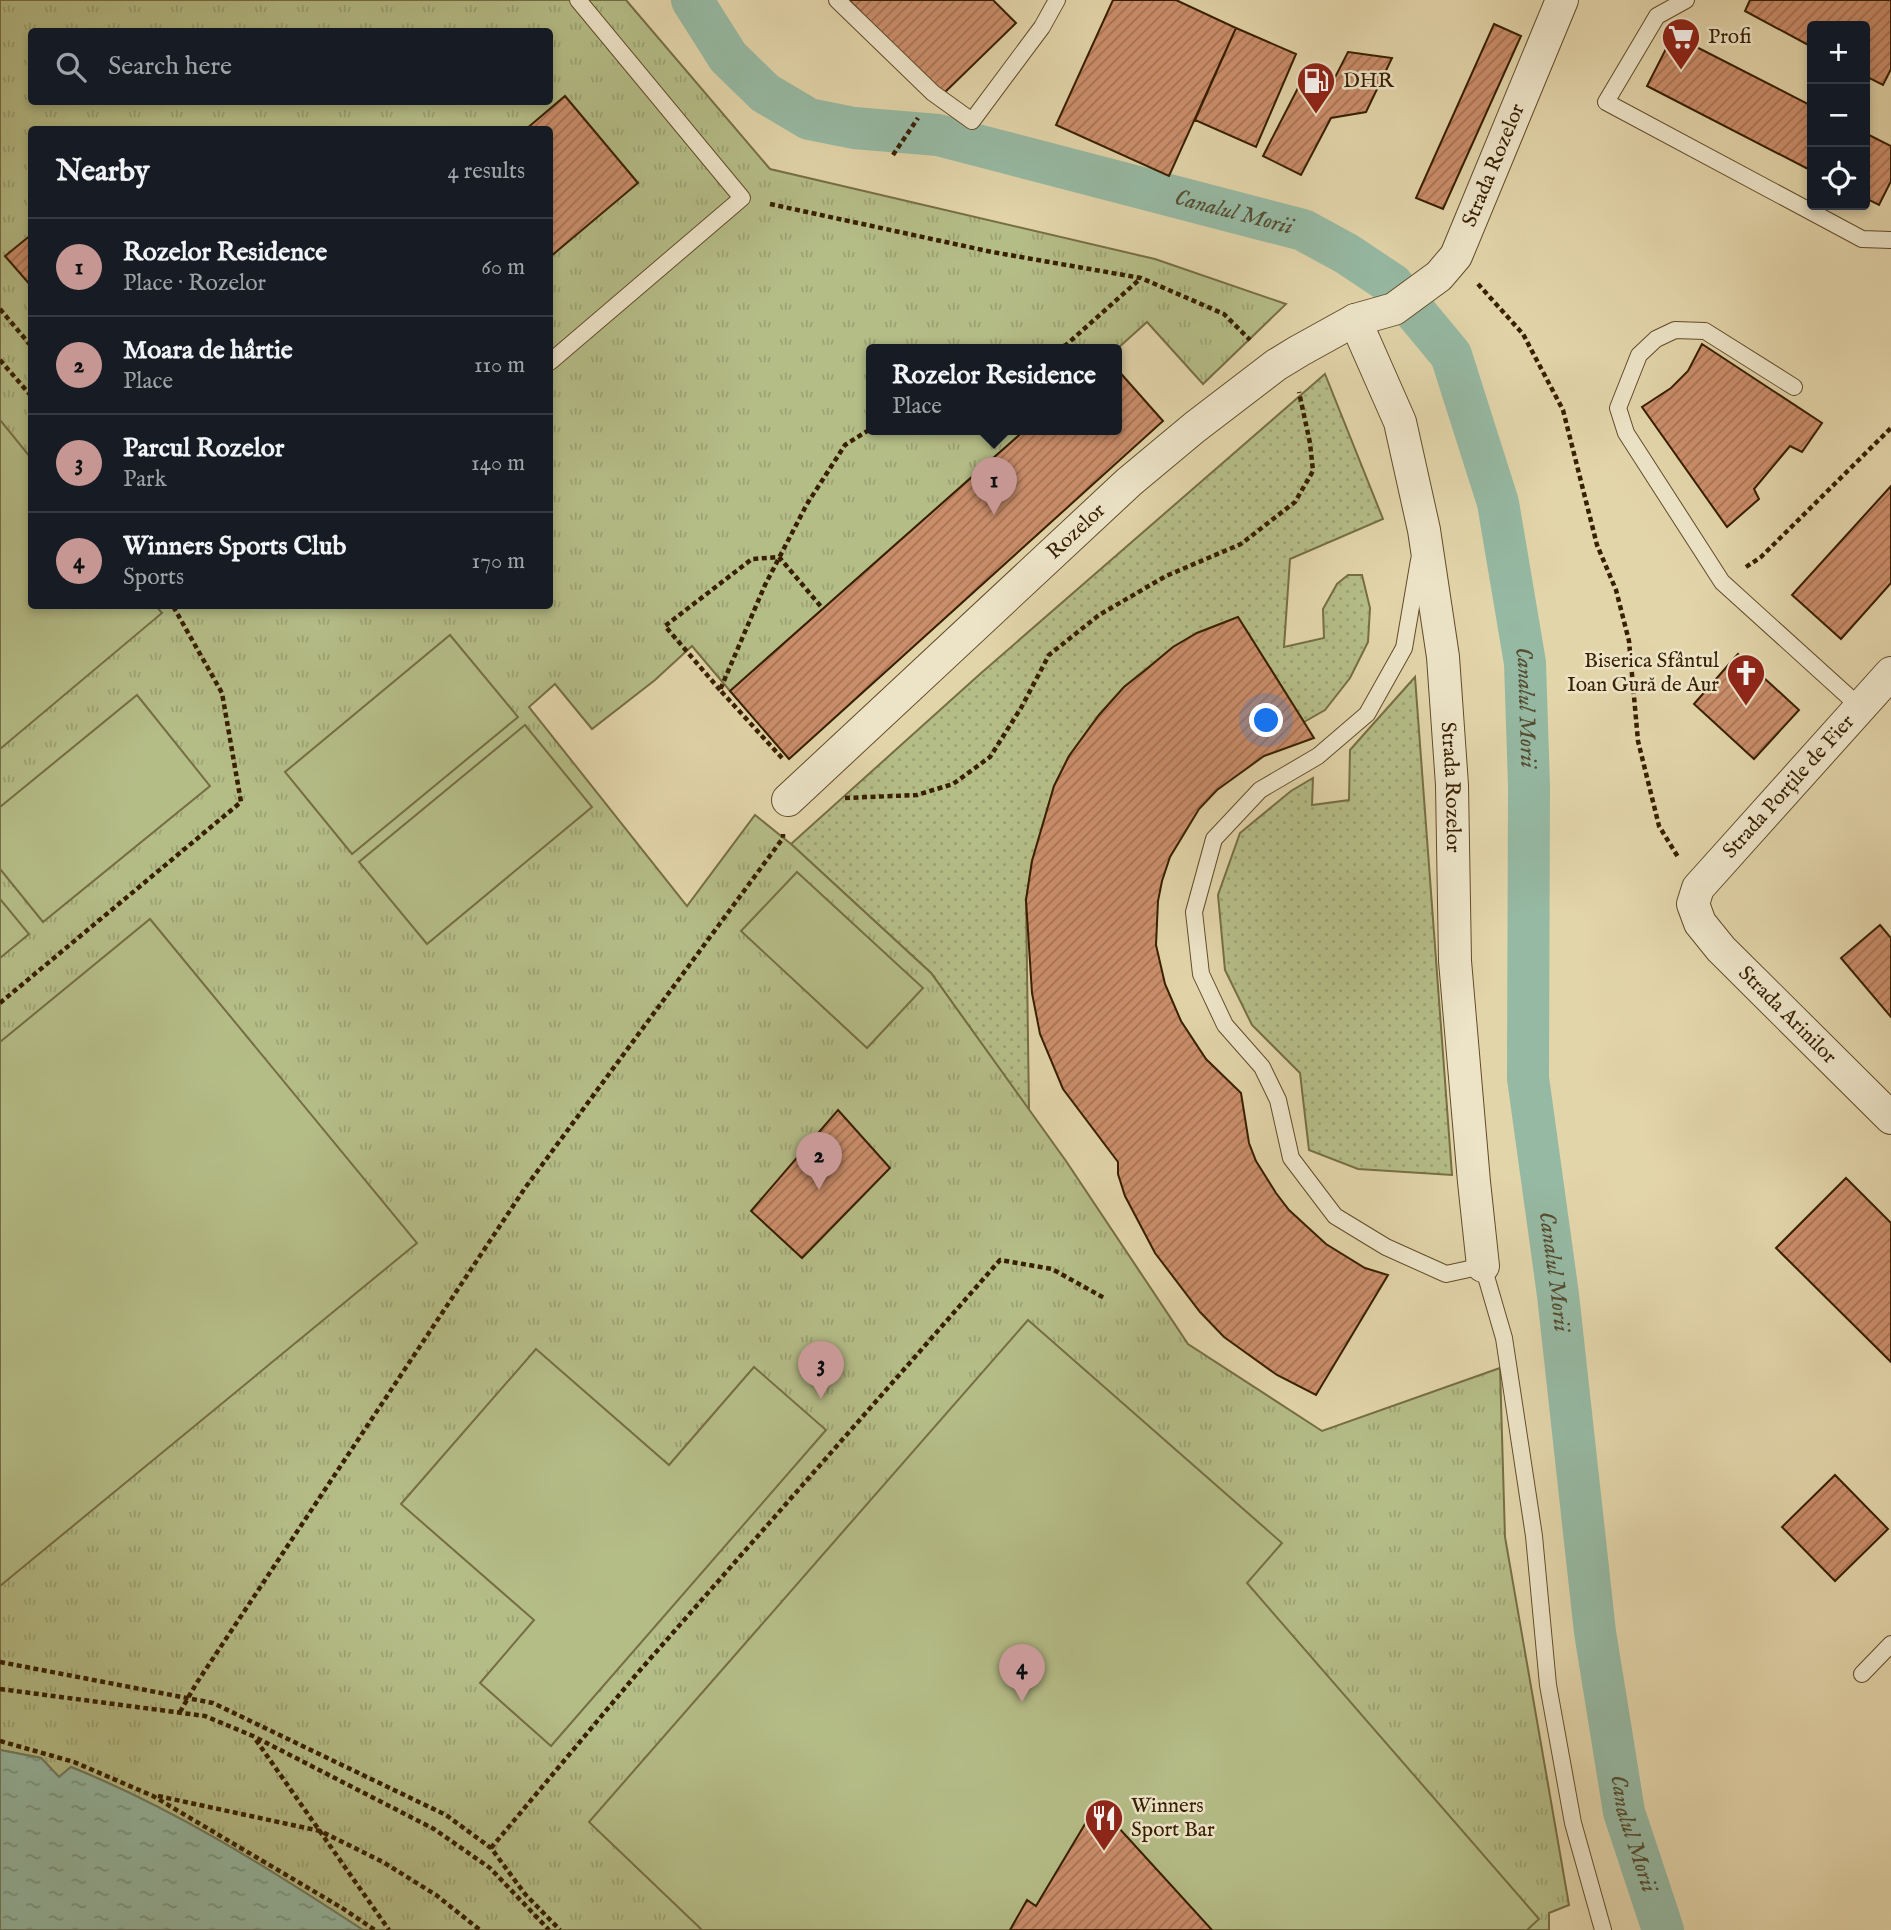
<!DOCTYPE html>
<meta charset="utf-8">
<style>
:root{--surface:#171b24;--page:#242831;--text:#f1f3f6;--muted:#9ea1a6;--line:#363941;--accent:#c59692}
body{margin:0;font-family:"IM FELL English",serif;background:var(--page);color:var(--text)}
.controls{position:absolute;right:21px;top:21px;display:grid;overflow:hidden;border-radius:7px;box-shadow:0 4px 10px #0003}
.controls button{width:63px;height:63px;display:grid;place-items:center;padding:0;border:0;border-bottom:2px solid var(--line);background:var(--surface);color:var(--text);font:35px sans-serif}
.you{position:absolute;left:1267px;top:721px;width:24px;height:24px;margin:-18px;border:5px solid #fff;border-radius:50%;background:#1a73e8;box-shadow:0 0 0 10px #1a73e833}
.badge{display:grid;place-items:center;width:46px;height:46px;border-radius:50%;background:var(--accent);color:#111;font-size:23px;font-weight:700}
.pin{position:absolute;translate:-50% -58px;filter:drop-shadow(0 2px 4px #0008)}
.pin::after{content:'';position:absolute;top:37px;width:24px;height:21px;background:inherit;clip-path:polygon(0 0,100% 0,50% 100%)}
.popup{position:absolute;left:866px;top:344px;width:256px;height:91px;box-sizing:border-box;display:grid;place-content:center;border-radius:7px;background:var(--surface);filter:drop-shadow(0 2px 5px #0005);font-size:23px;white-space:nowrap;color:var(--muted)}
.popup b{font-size:26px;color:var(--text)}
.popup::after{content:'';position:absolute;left:50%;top:100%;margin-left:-14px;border:14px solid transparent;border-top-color:var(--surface)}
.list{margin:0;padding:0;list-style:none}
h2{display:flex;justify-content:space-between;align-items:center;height:91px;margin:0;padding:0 28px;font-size:30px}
h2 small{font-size:23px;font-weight:400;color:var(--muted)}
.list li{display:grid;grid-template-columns:46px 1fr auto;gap:21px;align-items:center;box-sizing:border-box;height:98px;padding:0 28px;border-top:2px solid var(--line)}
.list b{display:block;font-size:26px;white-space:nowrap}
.list p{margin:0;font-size:23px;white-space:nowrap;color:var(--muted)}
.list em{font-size:23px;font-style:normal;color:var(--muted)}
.icon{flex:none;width:38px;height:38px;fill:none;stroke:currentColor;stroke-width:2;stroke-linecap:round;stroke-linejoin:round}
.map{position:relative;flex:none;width:1891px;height:1930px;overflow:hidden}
.search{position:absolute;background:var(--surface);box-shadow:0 4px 10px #0003;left:28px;top:28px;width:525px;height:77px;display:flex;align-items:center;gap:18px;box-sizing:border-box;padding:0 24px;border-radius:7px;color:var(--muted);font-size:26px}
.panel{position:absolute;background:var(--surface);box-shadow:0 4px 10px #0003;left:28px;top:126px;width:525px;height:483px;border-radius:7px}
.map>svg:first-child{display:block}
.grass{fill:url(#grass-dots);stroke:#766e44;stroke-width:2}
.park{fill:url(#park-tufts);stroke:#766e44;stroke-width:2;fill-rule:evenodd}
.pitch{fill:#b5bd87;stroke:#766e44;stroke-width:2}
.water{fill:url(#water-ripples);stroke:#707b62;stroke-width:2}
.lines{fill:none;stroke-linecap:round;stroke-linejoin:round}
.canal{stroke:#96b9a3;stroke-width:42}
.building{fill:url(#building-hatch);stroke:#371f00;stroke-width:2}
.lane-casing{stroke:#624c2a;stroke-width:18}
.street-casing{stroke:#624c2a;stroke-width:34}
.path{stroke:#371f00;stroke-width:4.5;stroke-dasharray:5 3.5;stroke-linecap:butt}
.lane{stroke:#ede4c8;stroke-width:16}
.street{stroke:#ede4c8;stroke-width:32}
.labels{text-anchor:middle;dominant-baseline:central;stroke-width:5;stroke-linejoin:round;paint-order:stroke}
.poi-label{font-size:21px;fill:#371f00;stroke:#ede4c8;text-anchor:start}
.street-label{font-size:21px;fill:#371f00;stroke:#ede4c8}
.water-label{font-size:23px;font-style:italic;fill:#544d31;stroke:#ede4c8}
</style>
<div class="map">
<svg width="1891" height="1930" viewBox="0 0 1891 1930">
<defs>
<pattern id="grass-dots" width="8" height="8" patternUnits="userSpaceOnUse" patternTransform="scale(1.75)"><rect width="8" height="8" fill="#b5bd87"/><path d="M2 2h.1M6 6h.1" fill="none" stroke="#9ca273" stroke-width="1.8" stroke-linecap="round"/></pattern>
<pattern id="park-tufts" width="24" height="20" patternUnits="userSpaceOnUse" patternTransform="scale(1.75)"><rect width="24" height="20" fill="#b5bd87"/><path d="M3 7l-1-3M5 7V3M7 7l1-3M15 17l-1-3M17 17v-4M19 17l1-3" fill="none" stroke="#9ca273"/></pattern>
<pattern id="water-ripples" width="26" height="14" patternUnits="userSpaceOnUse" patternTransform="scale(1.75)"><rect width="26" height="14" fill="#96b9a3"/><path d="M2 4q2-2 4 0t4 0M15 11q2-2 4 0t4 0" fill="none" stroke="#7b9682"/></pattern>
<pattern id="building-hatch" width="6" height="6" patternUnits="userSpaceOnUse" patternTransform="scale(1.75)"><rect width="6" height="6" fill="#cb8e6b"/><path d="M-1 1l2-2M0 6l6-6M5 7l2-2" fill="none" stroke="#a67356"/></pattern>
</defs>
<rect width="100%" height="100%" fill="#e3d5aa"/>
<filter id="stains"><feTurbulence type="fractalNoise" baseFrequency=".00286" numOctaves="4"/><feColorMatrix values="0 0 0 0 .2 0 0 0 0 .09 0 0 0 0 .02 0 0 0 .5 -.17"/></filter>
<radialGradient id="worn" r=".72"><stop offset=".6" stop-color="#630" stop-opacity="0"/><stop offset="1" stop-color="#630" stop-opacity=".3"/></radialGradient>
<path class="grass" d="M 1325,374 L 1383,519 L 1290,559 L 1284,647 L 1324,638 L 1323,609 L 1337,584 L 1348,575 L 1362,575 L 1370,608 L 1368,642 L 1350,678 L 1325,710 L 1304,722 L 1238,617 L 1197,633 L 1173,647 L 1124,687 L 1099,715 L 1069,756 L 1054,786 L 1032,861 L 1026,900 L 1029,1110 L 931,973 L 791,844 L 980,674 Z
M 1415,677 L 1452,1175 L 1358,1169 L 1309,1150 L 1300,1073 L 1252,1025 L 1225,970 L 1218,895 L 1240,833 L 1291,791 L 1313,778 L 1312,805 L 1349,800 L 1350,750 Z"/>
<path class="park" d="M 0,0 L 626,0 L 770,169 L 1155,259 L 1286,304 L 1203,384 L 1147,322 L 1117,349 L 872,349 L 872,429 L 1026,429 L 730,691 L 692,646 L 655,680 L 592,729 L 555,684 L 529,707 L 687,906 L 755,815 L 791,844 L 931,973 L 1066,1161 L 1188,1344 L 1322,1431 L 1500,1368 L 1505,1537 L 1569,1905 L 1549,1913 L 1549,1930 L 363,1930 C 270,1869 175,1809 71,1767 L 59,1777 L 41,1758 L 0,1750 ZM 32,32 L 550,32 L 550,102 L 32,102 ZM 32,130 L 550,130 L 550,606 L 32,606 Z"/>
<path class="pitch" d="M 0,420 L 31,458 L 32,606 L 156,606 L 162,613 L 0,749 Z
M 450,635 L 518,717 L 352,854 L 285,772 Z
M 137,695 L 210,786 L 43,922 L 0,869 L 0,807 Z
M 525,725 L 592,807 L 427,944 L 359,862 Z
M 797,872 L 923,988 L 867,1048 L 741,931 Z
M 0,899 L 29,934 L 0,958 Z
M 150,919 L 417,1243 L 0,1586 L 0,1042 Z
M 1028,1320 L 1282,1543 L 1247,1583 L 1539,1919 L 1527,1930 L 702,1930 L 589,1822 Z
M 536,1349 L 669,1465 L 754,1367 L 826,1430 L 551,1746 L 480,1683 L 534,1620 L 401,1504 Z"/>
<path class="water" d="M 0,1750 L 41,1758 L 59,1777 L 71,1767 C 175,1809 270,1869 363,1930 L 0,1930 Z"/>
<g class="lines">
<path class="canal" id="s1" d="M 692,0 L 728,57 L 765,93 L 809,119 L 854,128 L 938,135 L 1303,230 L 1347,254 L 1392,284 L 1451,355 L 1498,503 L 1525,663 L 1529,786 L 1528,1078 L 1558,1295 L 1595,1632 L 1624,1812 L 1663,1930"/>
</g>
<path class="building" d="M 849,0 L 993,0 L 1016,23 L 942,95 Z
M 1113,0 L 1176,0 L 1236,28 L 1169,176 L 1056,125 Z
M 1750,0 L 1891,0 L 1891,69 L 1883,85 L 1865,76 L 1865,26 L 1812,26 L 1812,47 L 1745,11 Z
M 1494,24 L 1521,36 L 1443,209 L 1416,198 Z
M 1236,28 L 1296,54 L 1256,147 L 1195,120 Z
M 1673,35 L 1812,106 L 1812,171 L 1647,86 Z
M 1348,52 L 1392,58 L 1366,112 L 1331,118 L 1301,175 L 1263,156 L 1299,86 L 1326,95 Z
M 565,96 L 638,183 L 550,257 L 550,130 L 525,130 Z
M 1865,133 L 1891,146 L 1891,181 L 1879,205 L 1865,198 Z
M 32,234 L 32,287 L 5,256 Z
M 1702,344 L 1822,423 L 1802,452 L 1790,446 L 1754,489 L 1759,499 L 1727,527 L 1642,407 L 1671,388 L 1688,371 Z
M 1116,368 L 1163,421 L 789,759 L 730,691 L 1026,429 L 1116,429 Z
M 1891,486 L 1891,583 L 1841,639 L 1792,595 Z
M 1238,617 L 1314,738 L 1264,756 L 1217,790 L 1199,809 L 1170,857 L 1162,881 L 1158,901 L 1156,945 L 1165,984 L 1181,1021 L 1206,1059 L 1241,1093 L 1249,1143 L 1256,1161 L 1276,1193 L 1289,1210 L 1326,1244 L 1365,1268 L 1388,1275 L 1316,1395 L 1277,1375 L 1224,1337 L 1200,1312 L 1155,1253 L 1125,1196 L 1118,1174 L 1118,1162 L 1063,1089 L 1040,1034 L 1032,993 L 1026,900 L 1032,861 L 1054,786 L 1069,756 L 1099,715 L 1124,687 L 1148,668 L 1173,647 L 1197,633 Z
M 1738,654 L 1799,710 L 1754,759 L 1694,704 Z
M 1880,925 L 1891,938 L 1891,1017 L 1841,958 Z
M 838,1110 L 890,1168 L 802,1258 L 751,1211 Z
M 1846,1178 L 1891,1223 L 1891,1362 L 1776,1248 Z
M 1835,1475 L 1888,1529 L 1835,1581 L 1782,1527 Z
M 1097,1804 L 1212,1930 L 1010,1930 L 1027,1900 L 1036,1906 Z"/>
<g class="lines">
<g class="lane-casing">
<path id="lane" d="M 837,0 L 933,93 L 972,121 L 1042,27 L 1057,0
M 1686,0 L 1657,16 L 1606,102 L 1862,239 L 1891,240
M 550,362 L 742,198 L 578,0
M 1794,387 L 1705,331 L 1675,330 L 1656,339 L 1639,355 L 1618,408 L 1626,433 L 1722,582 L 1860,707
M 1419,560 L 1404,648 L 1367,714 L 1318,756 L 1260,790 L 1214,839 L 1194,912 L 1201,974 L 1225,1025 L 1262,1067 L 1278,1100 L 1291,1158 L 1335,1216 L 1386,1247 L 1446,1274 L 1483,1266 L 1504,1338 L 1534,1536 L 1548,1685 L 1573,1823 L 1603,1930
M 1862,1674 L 1891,1644"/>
</g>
<g class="street-casing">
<g id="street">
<path id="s2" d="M 1355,320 L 1400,422 L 1424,530 L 1443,657 L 1452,785 L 1455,961 L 1474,1182 L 1483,1266"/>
<path id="s3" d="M 1891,673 L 1698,888 L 1693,904 L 1700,923 L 1721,949 L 1891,1118"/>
<path id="s4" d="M 788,800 L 1129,482 L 1195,427 L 1276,365 L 1299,351 L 1355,320 L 1394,309 L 1439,276 L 1456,256 L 1562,0"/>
</g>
</g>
<path class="path" d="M 893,155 L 918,118
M 770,204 L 992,252 L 1141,278 L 1224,314 L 1250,340
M 1478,284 L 1523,334 L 1563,410 L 1597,545 L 1616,590 L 1629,641 L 1638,741 L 1659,826 L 1678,857
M 0,309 L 32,347
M 1056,349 L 1066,345 L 1140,279
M 0,360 L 32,397
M 1746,567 L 1761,557 L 1891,428
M 720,690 L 665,626 L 752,559 L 779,557 L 823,609
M 782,758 L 720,690 L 765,585 L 807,504 L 845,445 L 872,428
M 845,798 L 917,795 L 953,784 L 990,757 L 1021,708 L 1049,655 L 1099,615 L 1166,576 L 1241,544 L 1295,502 L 1313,471 L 1310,443 L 1299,392
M 0,1003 L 241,802 L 222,693 L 173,606
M 0,1662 L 213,1703 L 446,1815 L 491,1848 L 525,1894 L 560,1930
M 0,1689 L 205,1716 L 253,1736 L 434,1829 L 490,1868 L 549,1930
M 180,1712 L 196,1684 L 525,1188 L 783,838 L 783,834
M 256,1740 L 389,1930
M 0,1741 L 74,1762 L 153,1796 L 342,1908 L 375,1930
M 158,1796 L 320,1831 L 383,1862 L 436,1895 L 480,1930
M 491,1848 L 635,1676 L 1000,1260 L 1052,1269 L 1106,1299"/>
<use href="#lane" class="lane"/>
<use href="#street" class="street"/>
</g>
<defs>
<g id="supermarket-pin" transform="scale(2.0125)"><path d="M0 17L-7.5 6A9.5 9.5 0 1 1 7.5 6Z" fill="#8f2418" stroke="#ede4c8"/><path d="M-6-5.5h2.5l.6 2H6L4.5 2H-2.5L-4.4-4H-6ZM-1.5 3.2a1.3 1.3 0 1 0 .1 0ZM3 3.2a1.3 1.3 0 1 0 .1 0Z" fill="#fff"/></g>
<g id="fuel-pin" transform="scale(2.0125)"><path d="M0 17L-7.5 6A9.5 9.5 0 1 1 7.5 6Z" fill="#8f2418" stroke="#ede4c8"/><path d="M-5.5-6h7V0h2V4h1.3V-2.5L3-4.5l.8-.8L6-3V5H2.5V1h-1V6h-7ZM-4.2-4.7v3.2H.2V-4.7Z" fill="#fff"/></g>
<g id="church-pin" transform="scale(2.0125)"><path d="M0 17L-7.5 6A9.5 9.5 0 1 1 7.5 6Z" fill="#8f2418" stroke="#ede4c8"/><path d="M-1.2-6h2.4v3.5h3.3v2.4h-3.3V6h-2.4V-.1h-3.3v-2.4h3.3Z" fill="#fff"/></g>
<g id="restaurant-pin" transform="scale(2.0125)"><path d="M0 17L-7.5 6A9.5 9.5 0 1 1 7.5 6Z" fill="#8f2418" stroke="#ede4c8"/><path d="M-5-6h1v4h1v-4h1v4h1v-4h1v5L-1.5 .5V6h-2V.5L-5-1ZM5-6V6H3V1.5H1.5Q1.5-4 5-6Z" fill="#fff"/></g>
</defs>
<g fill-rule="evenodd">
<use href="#supermarket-pin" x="1681" y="37"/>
<use href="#fuel-pin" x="1316" y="81"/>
<use href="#church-pin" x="1746" y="673"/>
<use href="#restaurant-pin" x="1104" y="1818"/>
</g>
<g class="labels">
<g class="poi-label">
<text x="1708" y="37">Profi</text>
<text x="1343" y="81">DHR</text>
<text x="1719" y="661" text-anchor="end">Biserica Sfântul<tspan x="1719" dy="24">Ioan Gură de Aur</tspan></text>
<text x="1131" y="1806">Winners<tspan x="1131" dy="24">Sport Bar</tspan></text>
</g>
<g class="street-label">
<text stroke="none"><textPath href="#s4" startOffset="966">Strada Rozelor</textPath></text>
<text stroke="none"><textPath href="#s4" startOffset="394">Rozelor</textPath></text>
<text stroke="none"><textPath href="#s2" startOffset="481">Strada Rozelor</textPath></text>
<text transform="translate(1789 787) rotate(-48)">Strada Porțile de Fier</text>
<text stroke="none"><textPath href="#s3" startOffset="453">Strada Arinilor</textPath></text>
</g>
<g class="water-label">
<text stroke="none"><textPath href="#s1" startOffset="606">Canalul Morii</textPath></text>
<text stroke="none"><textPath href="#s1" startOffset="1236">Canalul Morii</textPath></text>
<text stroke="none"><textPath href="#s1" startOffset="1802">Canalul Morii</textPath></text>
<text stroke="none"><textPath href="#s1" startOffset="2370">Canalul Morii</textPath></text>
</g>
</g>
<rect width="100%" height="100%" filter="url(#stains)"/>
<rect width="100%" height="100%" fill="url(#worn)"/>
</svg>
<div class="controls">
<button>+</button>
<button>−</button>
<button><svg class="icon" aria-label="locate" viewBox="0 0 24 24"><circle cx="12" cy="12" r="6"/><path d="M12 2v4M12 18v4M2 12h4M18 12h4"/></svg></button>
</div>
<div class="you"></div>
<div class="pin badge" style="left:994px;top:515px">1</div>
<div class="popup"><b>Rozelor Residence</b>Place</div>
<div class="pin badge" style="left:819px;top:1190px">2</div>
<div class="pin badge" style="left:821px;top:1399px">3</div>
<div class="pin badge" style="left:1022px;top:1702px">4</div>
<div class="search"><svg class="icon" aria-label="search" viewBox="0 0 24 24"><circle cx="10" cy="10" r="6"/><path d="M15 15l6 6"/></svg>Search here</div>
<section class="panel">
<h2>Nearby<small>4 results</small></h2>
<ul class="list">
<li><span class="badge">1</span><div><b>Rozelor Residence</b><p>Place · Rozelor</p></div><em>60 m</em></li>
<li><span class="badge">2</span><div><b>Moara de hârtie</b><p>Place</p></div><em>110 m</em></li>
<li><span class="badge">3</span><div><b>Parcul Rozelor</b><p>Park</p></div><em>140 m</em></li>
<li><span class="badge">4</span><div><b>Winners Sports Club</b><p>Sports</p></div><em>170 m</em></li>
</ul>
</section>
</div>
